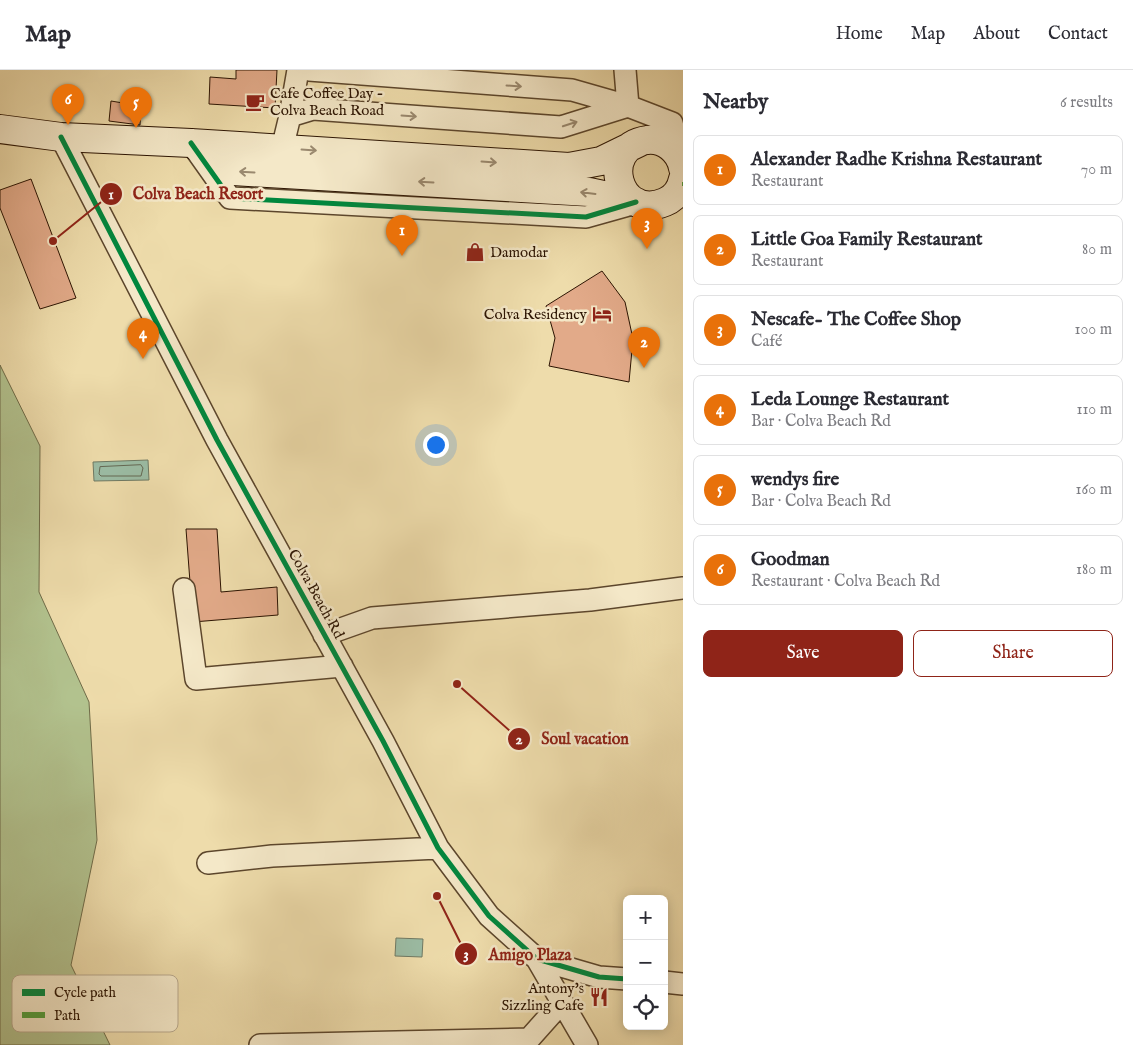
<!DOCTYPE html>
<meta charset="utf-8">
<style>
:root{--surface:#fff;--page:#f2f2f3;--text:#2b2b33;--muted:#7c7c81;--line:#e1e1e2;--accent:#8f2418}
body{margin:0;font-family:"IM FELL English",serif;background:var(--page);color:var(--text)}
.controls{position:absolute;right:15px;bottom:15px;display:grid;overflow:hidden;border-radius:8px;box-shadow:0 2px 12px #0003}
.controls button{width:45px;height:45px;display:grid;place-items:center;padding:0;border:0;border-bottom:1px solid var(--line);background:var(--surface);color:var(--text);font:25px sans-serif}
.you{position:absolute;left:435px;top:374px;width:18px;height:18px;margin:-12px;border:4px solid #fff;border-radius:50%;background:#1a73e8;box-shadow:0 0 0 8px #1a73e833}
.badge{display:grid;place-items:center;width:32px;height:32px;border-radius:50%;background:var(--accent);color:#fff;font-size:16px;font-weight:700}
.pin{position:absolute;translate:-50% -41px;filter:drop-shadow(0 1px 2px #0008)}
.pin::after{content:'';position:absolute;top:26px;width:18px;height:15px;background:inherit;clip-path:polygon(0 0,100% 0,50% 100%)}
.list{margin:0;padding:0;list-style:none}
h2{display:flex;justify-content:space-between;align-items:center;height:65px;margin:0;padding:0 20px;font-size:21px}
h2 small{font-size:16px;font-weight:400;color:var(--muted)}
.list li{display:grid;grid-template-columns:32px 1fr auto;gap:15px;align-items:center;box-sizing:border-box;height:70px;margin:0 10px 10px;padding:0 10px;border:1px solid var(--line);border-radius:8px}
.list b{display:block;font-size:19px;white-space:nowrap}
.list p{margin:0;font-size:16px;white-space:nowrap;color:var(--muted)}
.list em{font-size:16px;font-style:normal;color:var(--muted)}
.actions{display:flex;gap:10px;padding:15px 20px}
.actions a{flex:1;padding:11px 0;border:1px solid var(--accent);border-radius:8px;text-align:center;font-size:18px;color:var(--accent)}
.actions .main{background:var(--accent);color:#fff}
.icon{flex:none;width:28px;height:28px;fill:none;stroke:currentColor;stroke-width:2;stroke-linecap:round;stroke-linejoin:round}
.map{position:relative;flex:none;width:683px;height:975px;overflow:hidden}
header{display:flex;align-items:center;gap:30px;box-sizing:border-box;height:70px;padding:0 25px;background:var(--surface);border-bottom:1px solid var(--line)}
header strong{font-size:24px}
nav{display:flex;gap:28px;margin-inline-start:auto;font-size:18px}
main{display:flex}
aside{flex:1;background:var(--surface)}
.map>svg:first-child{display:block}
.green{fill:#b2c28e;stroke:#6f6b48}
.water{fill:#9bbca4;stroke:#6f7963}
.lines{fill:none;stroke-linecap:round;stroke-linejoin:round}
.shore{stroke:#646853;stroke-width:1}
.building{fill:#e2aa89;stroke:#2c1402}
.street-casing{stroke:#5c462c;stroke-width:24}
.secondary-casing{stroke:#2c1402;stroke-width:30}
.street{stroke:#f4e8c8;stroke-width:21}
.secondary{stroke:#f4e8c8;stroke-width:28}
.quiet{stroke:#51a03d;stroke-width:4;stroke-dasharray:8 4;stroke-linecap:butt}
.cycleway-casing{stroke:#f4e8c8;stroke-width:8}
.cycleway{stroke:#00873e;stroke-width:5}
.oneway{stroke:#9a896f}
.labels{text-anchor:middle;dominant-baseline:central;stroke-width:5;stroke-linejoin:round;paint-order:stroke}
.poi-label{font-size:15px;fill:#2c1402;stroke:#f4e8c8;text-anchor:start}
.street-label{font-size:15px;fill:#2c1402;stroke:#f4e8c8}
.key{fill:#f4e8c8;stroke:#b8a88d;stroke-width:1}
.key-label{font-size:14px;fill:#2c1402}
.leader{fill:none;stroke:#8f2418;stroke-width:2}
.callout-dot{fill:#8f2418;stroke:#f4e8c8;stroke-width:2}
.mark-label{font-size:15px;text-anchor:middle;font-weight:bold;fill:#fff}
.callout-label{font-size:16px;text-anchor:middle;font-weight:bold;fill:#8f2418;stroke:#f4e8c8;stroke-width:5;stroke-linejoin:round;paint-order:stroke}
</style>
<header>
<strong>Map</strong>
<nav><a>Home</a><a>Map</a><a>About</a><a>Contact</a></nav>
</header>
<main>
<div class="map">
<svg width="683" height="975" viewBox="0 0 683 975">
<rect width="100%" height="100%" fill="#eedcab"/>
<filter id="stains"><feTurbulence type="fractalNoise" baseFrequency=".004" numOctaves="4"/><feColorMatrix values="0 0 0 0 .2 0 0 0 0 .09 0 0 0 0 .02 0 0 0 .5 -.17"/></filter>
<radialGradient id="worn" r=".72"><stop offset=".6" stop-color="#630" stop-opacity="0"/><stop offset="1" stop-color="#630" stop-opacity=".3"/></radialGradient>
<path class="green" d="M 0,295 L 40,376 L 39,522 L 89,632 L 97,770 L 71,895 L 110,975 L 0,975 Z"/>
<path class="water" d="M 148,390 L 149,410 L 94,411 L 93,392 Z
M 396,868 L 423,869 L 422,887 L 395,886 Z"/>
<g class="lines">
<path class="shore" d="M 141,395 L 143,398 L 141,406 L 101,406 L 99,404 L 100,397 Z"/>
</g>
<path class="building" d="M 236,0 L 277,0 L 275,38 L 209,34 L 210,7 L 236,9 Z
M 111,31 L 141,36 L 140,55 L 109,51 Z
M 31,109 L 76,228 L 40,239 L 0,138 L 0,120 Z
M 602,201 L 625,232 L 633,269 L 629,312 L 549,296 L 555,268 L 546,236 Z
M 186,459 L 217,459 L 221,522 L 277,517 L 278,545 L 193,552 Z"/>
<g class="lines">
<g class="street-casing">
<path id="street" d="M 309,0 L 572,20 L 628,36 L 625,0
M 290,46 L 298,0
M 61,67 L 217,370 L 383,671 L 438,778 L 489,846 L 537,889 L 599,907 L 627,909
M 282,79 L 290,46 L 313,39 L 561,57 L 628,36 L 672,53 L 682,90
M 196,80 L 230,128 L 586,147 L 636,133
M 184,519 L 196,609 L 342,596
M 324,565 L 372,548 L 590,530 L 683,518
M 208,793 L 272,786 L 438,778
M 537,889 L 587,975
M 664,912 L 683,914
M 260,975 L 529,969 L 562,932"/>
</g>
<g class="secondary-casing">
<path id="secondary" d="M 0,59 L 61,67 L 191,73 L 569,97 L 601,91 L 640,72
M 192,73 L 233,101 L 589,122 L 636,132
M 683,98 C 680,81 664,68 647,70 C 598,77 617,152 665,132 C 675,128 681,119 683,109"/>
</g>
<use href="#street" class="street"/>
<use href="#secondary" class="secondary"/>
<path class="quiet" d="M 682,114 L 683,114"/>
<g class="cycleway-casing">
<path id="cycleway" d="M 61,67 L 217,370 L 383,671 L 438,778 L 489,846 L 537,889 L 599,907 L 627,909
M 191,73 L 230,128 L 586,147 L 636,132"/>
</g>
<use href="#cycleway" class="cycleway"/>
</g>
<defs><path id="oneway-shaft" d="M-6 0H5M1.5-3L5.5 0L1.5 3" fill="none" stroke-width="1.6" stroke-linecap="round" stroke-linejoin="round" transform="scale(1.25)"/></defs>
<g class="oneway">
<use href="#oneway-shaft" transform="translate(514 16) rotate(4)"/>
<use href="#oneway-shaft" transform="translate(409 46) rotate(4)"/>
<use href="#oneway-shaft" transform="translate(570 54) rotate(-18)"/>
<use href="#oneway-shaft" transform="translate(309 80) rotate(4)"/>
<use href="#oneway-shaft" transform="translate(489 92) rotate(4)"/>
<use href="#oneway-shaft" transform="translate(247 102) rotate(-177)"/>
<use href="#oneway-shaft" transform="translate(426 112) rotate(-177)"/>
<use href="#oneway-shaft" transform="translate(588 123) rotate(-173)"/>
</g>
<defs>
<g id="cafe-bare" transform="scale(1.5)"><path d="M-5.5-4.5H6V0H3Q3 3.5 0 3.5H-2.5Q-5.5 3.5-5.5 0ZM3-3.2v2h1.7v-2ZM-6 4.5H4V6H-6Z" fill="#8f2418" stroke="#f4e8c8" stroke-width="2.5" paint-order="stroke"/></g>
<g id="shop-bare" transform="scale(1.5)"><path d="M-5-2.5h2.3a2.7 3.5 0 0 1 5.4 0H5L5.5 6h-11ZM-1.5-2.5h3a1.5 2.3 0 0 0-3 0Z" fill="#8f2418" stroke="#f4e8c8" stroke-width="2.5" paint-order="stroke"/></g>
<g id="hotel-bare" transform="scale(1.5)"><path d="M-6-4.5h1.5V1H6V5H4.5V3h-9V5H-6ZM-4 0a1.8 1.8 0 1 1 3.6 0ZM.5 0V-2.5h3Q6-2.5 6 0Z" fill="#8f2418" stroke="#f4e8c8" stroke-width="2.5" paint-order="stroke"/></g>
<g id="restaurant-bare" transform="scale(1.5)"><path d="M-5-6h1v4h1v-4h1v4h1v-4h1v5L-1.5 .5V6h-2V.5L-5-1ZM5-6V6H3V1.5H1.5Q1.5-4 5-6Z" fill="#8f2418" stroke="#f4e8c8" stroke-width="2.5" paint-order="stroke"/></g>
</defs>
<g fill-rule="evenodd">
<use href="#cafe-bare" x="255" y="32"/>
<use href="#shop-bare" x="475" y="182"/>
<use href="#hotel-bare" x="602" y="244"/>
<use href="#restaurant-bare" x="599" y="927"/>
</g>
<g class="labels">
<g class="poi-label">
<text x="270" y="23">Cafe Coffee Day -<tspan x="270" dy="17">Colva Beach Road</tspan></text>
<text x="490" y="182">Damodar</text>
<text x="587" y="244" text-anchor="end">Colva Residency</text>
<text x="584" y="918" text-anchor="end">Antony's<tspan x="584" dy="17">Sizzling Cafe</tspan></text>
</g>
<g class="street-label">
<text transform="translate(316 524) rotate(61)">Colva Beach Rd</text>
</g>
</g>
<rect x="12" y="905" width="166" height="57" rx="8" class="key"/>
<rect x="22" y="919" width="23" height="7" fill="#00873e"/>
<rect x="22" y="942" width="23" height="6" fill="#51a03d"/>
<g class="key-label">
<text x="54" y="927">Cycle path</text>
<text x="54" y="950">Path</text>
</g>
<path class="leader" d="M53 171L111 124M457 614L519 669M437 826L466 884"/>
<g class="callout-dot">
<circle cx="53" cy="171" r="5"/>
<circle cx="457" cy="614" r="5"/>
<circle cx="437" cy="826" r="5"/>
<circle cx="111" cy="124" r="12"/>
<circle cx="519" cy="669" r="12"/>
<circle cx="466" cy="884" r="12"/>
</g>
<g class="mark-label">
<text x="111" y="129">1</text>
<text x="519" y="674">2</text>
<text x="466" y="889">3</text>
</g>
<g class="callout-label">
<text x="198" y="129">Colva Beach Resort</text>
<text x="585" y="674">Soul vacation</text>
<text x="530" y="890">Amigo Plaza</text>
</g>
<rect width="100%" height="100%" filter="url(#stains)"/>
<rect width="100%" height="100%" fill="url(#worn)"/>
</svg>
<div class="controls">
<button>+</button>
<button>−</button>
<button><svg class="icon" aria-label="locate" viewBox="0 0 24 24"><circle cx="12" cy="12" r="6"/><path d="M12 2v4M12 18v4M2 12h4M18 12h4"/></svg></button>
</div>
<div class="you"></div>
<div class="pin badge" style="left:402px;top:186px;background:#e8710a">1</div>
<div class="pin badge" style="left:644px;top:298px;background:#e8710a">2</div>
<div class="pin badge" style="left:647px;top:179px;background:#e8710a">3</div>
<div class="pin badge" style="left:143px;top:289px;background:#e8710a">4</div>
<div class="pin badge" style="left:136px;top:58px;background:#e8710a">5</div>
<div class="pin badge" style="left:68px;top:55px;background:#e8710a">6</div>
</div>
<aside>
<h2>Nearby<small>6 results</small></h2>
<ul class="list">
<li><span class="badge" style="background:#e8710a">1</span><div><b>Alexander Radhe Krishna Restaurant</b><p>Restaurant</p></div><em>70 m</em></li>
<li><span class="badge" style="background:#e8710a">2</span><div><b>Little Goa Family Restaurant</b><p>Restaurant</p></div><em>80 m</em></li>
<li><span class="badge" style="background:#e8710a">3</span><div><b>Nescafe- The Coffee Shop</b><p>Café</p></div><em>100 m</em></li>
<li><span class="badge" style="background:#e8710a">4</span><div><b>Leda Lounge Restaurant</b><p>Bar · Colva Beach Rd</p></div><em>110 m</em></li>
<li><span class="badge" style="background:#e8710a">5</span><div><b>wendys fire</b><p>Bar · Colva Beach Rd</p></div><em>160 m</em></li>
<li><span class="badge" style="background:#e8710a">6</span><div><b>Goodman</b><p>Restaurant · Colva Beach Rd</p></div><em>180 m</em></li>
</ul>
<div class="actions"><a class="main">Save</a><a>Share</a></div>
</aside>
</main>
